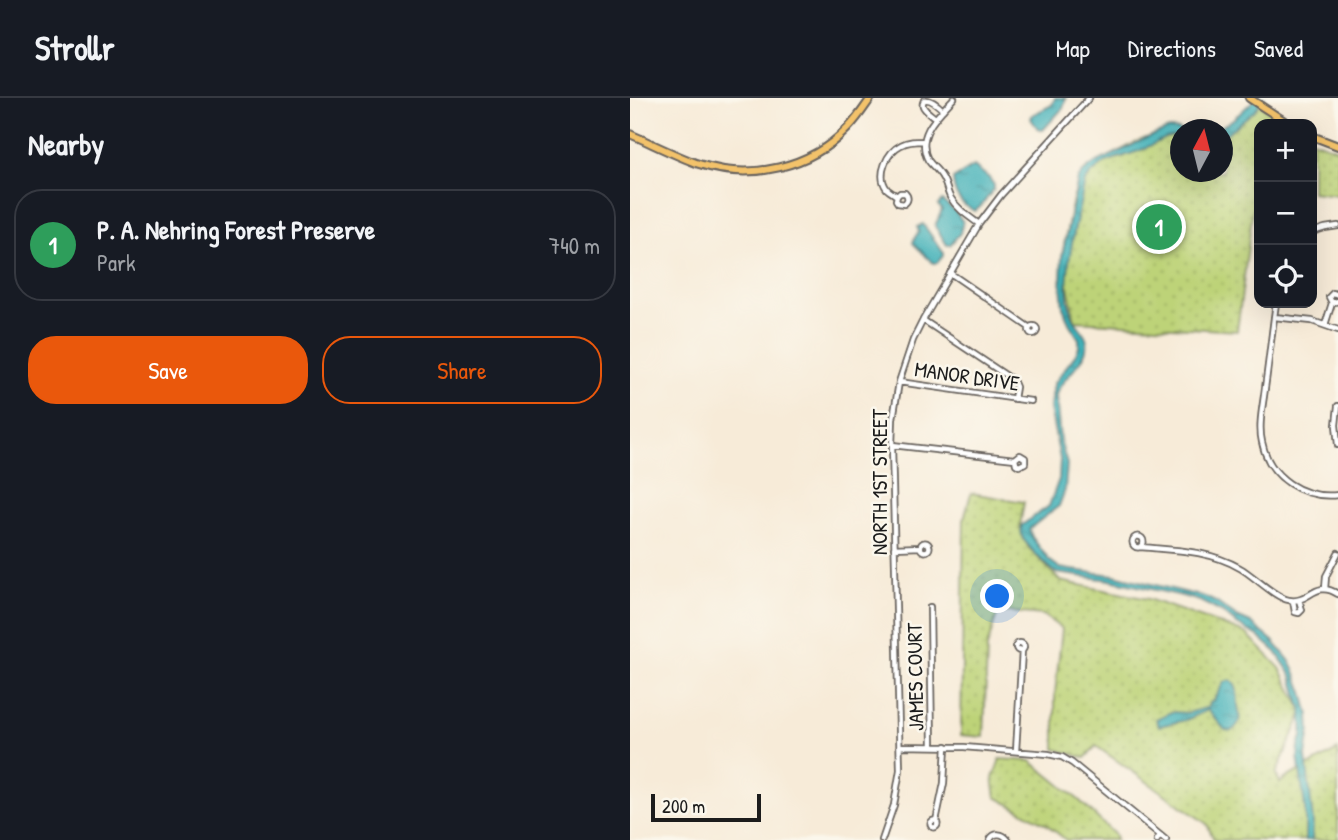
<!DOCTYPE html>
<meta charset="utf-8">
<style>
:root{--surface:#171b24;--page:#20242c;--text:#f1f3f6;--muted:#9ea1a6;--line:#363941;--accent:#ea580c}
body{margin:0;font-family:"Patrick Hand",sans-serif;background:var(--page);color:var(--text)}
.controls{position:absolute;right:21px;top:21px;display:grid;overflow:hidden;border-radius:14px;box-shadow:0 7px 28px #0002}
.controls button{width:63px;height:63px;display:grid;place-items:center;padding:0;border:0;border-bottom:2px solid var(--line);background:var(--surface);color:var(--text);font:35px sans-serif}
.compass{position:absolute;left:540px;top:21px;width:63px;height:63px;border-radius:50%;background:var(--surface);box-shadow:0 7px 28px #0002;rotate:7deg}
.scale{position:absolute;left:21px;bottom:18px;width:110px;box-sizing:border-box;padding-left:7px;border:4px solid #1c1c1c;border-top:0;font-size:19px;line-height:24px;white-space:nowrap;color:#1c1c1c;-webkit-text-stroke:5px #fbf7ec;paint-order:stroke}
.you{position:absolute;left:368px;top:499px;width:24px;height:24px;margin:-18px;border:5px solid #fff;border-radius:50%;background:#1a73e8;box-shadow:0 0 0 10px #1a73e833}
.badge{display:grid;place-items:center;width:46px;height:46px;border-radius:50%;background:var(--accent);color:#fff;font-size:23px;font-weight:700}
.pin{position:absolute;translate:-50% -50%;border:4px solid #fff;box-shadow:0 2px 7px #0006}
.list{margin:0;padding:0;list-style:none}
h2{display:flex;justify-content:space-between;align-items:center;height:91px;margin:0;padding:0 28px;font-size:30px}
h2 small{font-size:23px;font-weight:400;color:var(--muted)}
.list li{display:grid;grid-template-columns:46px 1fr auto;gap:21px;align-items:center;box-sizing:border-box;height:112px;margin:0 14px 14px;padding:0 14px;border:2px solid var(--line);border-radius:28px}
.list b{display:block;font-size:26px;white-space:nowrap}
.list p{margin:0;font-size:23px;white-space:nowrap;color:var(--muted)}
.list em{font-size:23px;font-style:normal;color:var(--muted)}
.actions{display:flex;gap:14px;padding:21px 28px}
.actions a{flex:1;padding:16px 0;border:2px solid var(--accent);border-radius:28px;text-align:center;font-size:24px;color:var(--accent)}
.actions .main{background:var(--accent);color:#fff}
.icon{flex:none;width:38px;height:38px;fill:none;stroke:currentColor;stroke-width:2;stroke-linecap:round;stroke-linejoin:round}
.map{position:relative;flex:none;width:708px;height:742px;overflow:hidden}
header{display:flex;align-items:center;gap:42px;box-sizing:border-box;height:98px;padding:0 35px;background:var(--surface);border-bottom:2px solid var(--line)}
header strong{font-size:33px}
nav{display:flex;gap:38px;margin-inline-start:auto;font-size:24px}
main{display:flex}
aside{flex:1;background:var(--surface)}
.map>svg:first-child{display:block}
.grass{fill:url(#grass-dots);stroke:#6c784a;stroke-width:2}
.water{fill:url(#water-ripples);stroke:#2e666a;stroke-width:2}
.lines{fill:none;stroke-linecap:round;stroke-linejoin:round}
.minor-casing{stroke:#69645e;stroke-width:8}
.major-casing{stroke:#69645e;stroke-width:10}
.minor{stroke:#fff;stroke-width:4.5}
.major{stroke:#f3c26a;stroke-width:6}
.labels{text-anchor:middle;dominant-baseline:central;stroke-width:5;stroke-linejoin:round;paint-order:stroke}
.street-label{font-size:21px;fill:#1c1c1c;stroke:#fbf7ec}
</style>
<header>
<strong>Strollr</strong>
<nav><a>Map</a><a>Directions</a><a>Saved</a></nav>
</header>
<main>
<aside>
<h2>Nearby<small></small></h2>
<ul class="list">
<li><span class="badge" style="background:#2e9e5b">1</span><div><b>P. A. Nehring Forest Preserve</b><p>Park</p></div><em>740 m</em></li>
</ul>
<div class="actions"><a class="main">Save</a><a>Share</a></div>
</aside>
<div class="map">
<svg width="708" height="742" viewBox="0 0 708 742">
<defs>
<pattern id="grass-dots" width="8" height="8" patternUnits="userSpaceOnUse" patternTransform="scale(1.75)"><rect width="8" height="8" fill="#bdd378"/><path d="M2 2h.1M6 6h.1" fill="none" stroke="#a2b567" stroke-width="1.8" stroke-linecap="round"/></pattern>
<pattern id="water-ripples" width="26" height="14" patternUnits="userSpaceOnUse" patternTransform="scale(1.75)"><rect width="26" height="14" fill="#3fb0b8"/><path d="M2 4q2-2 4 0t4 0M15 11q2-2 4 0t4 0" fill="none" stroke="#348e95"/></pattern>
</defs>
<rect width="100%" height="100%" fill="#fbf7ec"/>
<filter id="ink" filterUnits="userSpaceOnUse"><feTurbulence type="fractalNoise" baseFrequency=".0143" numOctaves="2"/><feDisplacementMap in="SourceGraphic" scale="14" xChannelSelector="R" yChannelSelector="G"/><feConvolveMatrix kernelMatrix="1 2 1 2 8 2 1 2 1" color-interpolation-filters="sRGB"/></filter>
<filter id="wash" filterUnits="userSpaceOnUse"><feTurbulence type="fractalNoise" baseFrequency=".00686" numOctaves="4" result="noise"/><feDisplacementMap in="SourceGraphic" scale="28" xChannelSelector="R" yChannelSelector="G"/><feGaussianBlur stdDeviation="1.57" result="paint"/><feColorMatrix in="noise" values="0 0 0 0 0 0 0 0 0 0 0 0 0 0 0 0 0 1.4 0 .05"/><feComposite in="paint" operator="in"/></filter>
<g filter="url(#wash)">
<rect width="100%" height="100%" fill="#f7ebd8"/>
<path class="grass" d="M 625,4 L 660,26 L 629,26 L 629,87 L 626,87 L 607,233 L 445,223 L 432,158 L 443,101 L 454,73 C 480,59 522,31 550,32 L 550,74 L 592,74 L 593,36 Z
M 682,42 L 708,51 L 708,97 L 682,94 Z
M 341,395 L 394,404 L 390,428 L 398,449 L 430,483 L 518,501 L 616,535 L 650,570 L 673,614 L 646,676 L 650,685 L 654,681 L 708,652 L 708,742 L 584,742 L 577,726 L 466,648 L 455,660 L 425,651 L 425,596 L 432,531 L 413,517 L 368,513 L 357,549 L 354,639 L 331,637 L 334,421 Z
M 370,661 L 401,663 L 450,703 L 485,737 L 486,742 L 436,742 L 416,726 L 366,699 L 363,680 Z"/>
<path class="water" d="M 425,0 L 436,0 L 433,10 L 413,32 L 409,32 L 401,21 L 402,17 L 422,7 Z
M 626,0 L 634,0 L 624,13 L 596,36 L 593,38 L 592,32 L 583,32 C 601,26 613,12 626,0 Z
M 540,31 L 550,32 L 550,37 L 536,40 L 509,53 L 476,64 L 461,76 L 455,84 C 448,115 434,171 438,202 C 440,209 441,217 445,223 C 449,230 458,237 457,247 C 455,268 431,279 426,297 L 430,342 L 437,366 L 435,392 L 429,408 L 399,431 L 402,439 L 419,462 L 430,470 L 441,472 L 484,477 L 575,499 L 586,504 L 607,519 L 621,525 L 643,543 L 659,562 L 665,573 L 673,594 L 679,617 L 680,632 L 676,658 L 683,723 L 682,742 L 675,742 L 675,710 L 668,658 L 669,647 L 672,638 L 672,615 L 662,578 L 646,554 L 628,538 L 605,525 L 593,515 L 570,503 L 548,497 L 480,482 L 426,475 L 406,457 L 393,441 L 391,434 L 392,427 L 419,408 L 429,381 L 430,361 L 420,310 L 424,285 L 446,256 L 449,248 L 449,241 L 439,225 L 433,209 L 431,186 L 432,158 L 448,81 C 460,64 472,62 489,54 C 506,45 522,36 540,31 Z
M 344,68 L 359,80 L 364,87 L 364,91 L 350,109 L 345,113 C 330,107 324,97 323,81 Z
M 312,103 L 325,113 L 333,124 L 330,135 L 320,147 L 317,147 L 305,128 L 312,112 L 308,107 Z
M 293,126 L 313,154 L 313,158 L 307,165 L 303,165 L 283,145 L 285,139 L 289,134 L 287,129 Z
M 600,582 C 609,588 607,598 608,608 C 610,619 612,626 601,633 L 595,632 L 578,612 L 556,622 L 529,628 L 526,621 L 541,614 L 558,615 L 579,609 L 580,604 L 583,603 L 594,584 Z"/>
</g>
<g filter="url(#ink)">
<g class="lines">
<g class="minor-casing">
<path id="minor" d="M 324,0 C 308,17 285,37 298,62 C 302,68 308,72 312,79 C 316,85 317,93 320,99 C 327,111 338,118 349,126
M 305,20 C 302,17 294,12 293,8 C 292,6 293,4 294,2 C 300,0 309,8 313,12
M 267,98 L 270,95 L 275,95 C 279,99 278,103 274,106 L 268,105 L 266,102 L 267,98 C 264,96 259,93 257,91 C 246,77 257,54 271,47 C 278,43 286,43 294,43
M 682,134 L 695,130 L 708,128
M 320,175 L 400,230
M 708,197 L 703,195 L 699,199 L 702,205 L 708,203
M 646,205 C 642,233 639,262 635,290 C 633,308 628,327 632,344 C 639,380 673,401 708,397
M 644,219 L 682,223 L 708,232
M 293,222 L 383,282 L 386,289 L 384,301
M 695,227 L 702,205
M399 232a4 4 0 1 1 8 0a4 4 0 1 1-8 0Z
M 269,284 L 401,303
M 708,308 L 706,327 L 708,347
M 262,347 L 385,361 L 390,357 L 395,360 L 395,365 L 389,368 L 386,366 L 385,361
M502.5 444a5.5 5.5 0 1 1 11 0a5.5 5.5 0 1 1-11 0Z
M290.5 449a4.5 4.5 0 1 1 9 0a4.5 4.5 0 1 1-9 0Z
M 510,449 C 544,452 579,452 610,470 C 623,477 645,500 659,502 C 680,506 684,481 708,496
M 264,450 L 291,449
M 695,491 L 696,478 L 708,455
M 663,503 L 665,514 L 669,515 L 672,512 L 669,502
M 300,509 L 302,648
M386 549a4 4 0 1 1 8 0a4 4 0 1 1-8 0Z
M 270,648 L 334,649 L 418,656 L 432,659 L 442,665 L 530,737
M 386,653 L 392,552
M300.5 726a3.5 3.5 0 1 1 7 0a3.5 3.5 0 1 1-7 0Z
M 306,723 L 314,685 L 316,648
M 252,742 L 264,707 L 270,672 L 262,347 L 263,321 L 269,284 L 283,242 L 293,222 L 349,126 L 371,97 L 459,0
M 360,742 C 364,734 373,735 378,742
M 527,742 L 530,737 L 536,742"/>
</g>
<g class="major-casing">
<path id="major" d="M 619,0 L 659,26
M 0,36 C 23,46 46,58 69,66 C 121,83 180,70 218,30 C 227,21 234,10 241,0
M 682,38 L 708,48"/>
</g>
<use href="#minor" class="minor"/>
<use href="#major" class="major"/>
</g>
</g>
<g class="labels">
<g class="street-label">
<text transform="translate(337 278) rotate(8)">MANOR DRIVE</text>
<text transform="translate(249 384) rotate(-90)">NORTH 1ST STREET</text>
<text transform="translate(285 579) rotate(-91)">JAMES COURT</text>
</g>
</g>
</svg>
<div class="controls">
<button>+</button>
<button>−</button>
<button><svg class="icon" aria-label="locate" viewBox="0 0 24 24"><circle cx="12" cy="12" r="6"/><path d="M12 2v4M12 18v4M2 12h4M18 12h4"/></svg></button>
</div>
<svg class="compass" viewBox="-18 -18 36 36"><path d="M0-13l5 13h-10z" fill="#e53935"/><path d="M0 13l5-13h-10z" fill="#9ea1a6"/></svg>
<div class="scale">200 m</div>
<div class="you"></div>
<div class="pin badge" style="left:529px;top:129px;background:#2e9e5b">1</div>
</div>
</main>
